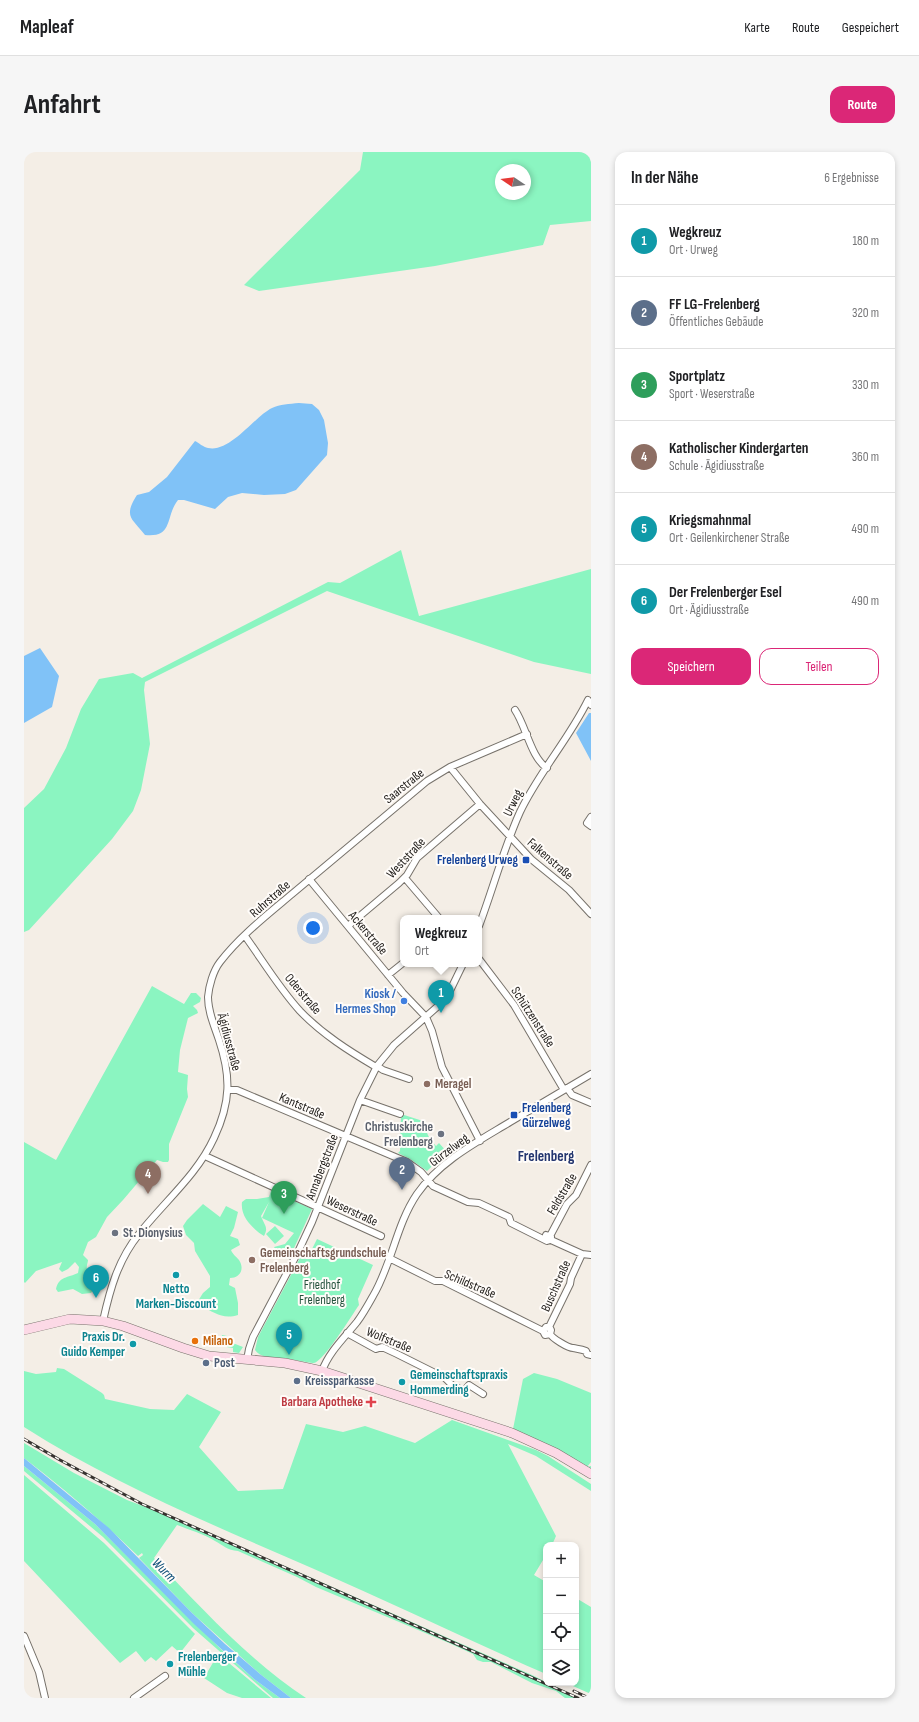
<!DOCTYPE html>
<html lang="de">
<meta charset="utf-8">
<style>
:root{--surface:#fff;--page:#f6f6f6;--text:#202124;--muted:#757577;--line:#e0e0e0;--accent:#db2777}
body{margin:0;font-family:"Sofia Sans Condensed",sans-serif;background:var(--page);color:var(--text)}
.controls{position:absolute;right:12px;bottom:12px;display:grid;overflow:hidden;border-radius:8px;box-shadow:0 2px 6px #0003}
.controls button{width:36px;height:36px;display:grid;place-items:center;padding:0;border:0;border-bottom:1px solid var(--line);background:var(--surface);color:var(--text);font:20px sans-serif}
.compass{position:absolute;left:471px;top:12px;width:36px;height:36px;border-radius:50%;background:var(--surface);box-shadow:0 2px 6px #0003;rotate:283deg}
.you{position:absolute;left:289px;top:776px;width:14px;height:14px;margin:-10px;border:3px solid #fff;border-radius:50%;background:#1a73e8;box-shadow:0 0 0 6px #1a73e833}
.badge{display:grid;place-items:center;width:26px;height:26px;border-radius:50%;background:var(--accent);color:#fff;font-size:13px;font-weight:700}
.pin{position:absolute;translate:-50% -33px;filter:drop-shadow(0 1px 2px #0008)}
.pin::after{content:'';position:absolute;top:21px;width:14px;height:12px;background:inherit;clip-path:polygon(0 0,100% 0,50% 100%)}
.popup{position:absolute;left:376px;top:763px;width:82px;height:52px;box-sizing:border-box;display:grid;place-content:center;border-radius:8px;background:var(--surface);filter:drop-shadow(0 1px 3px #0005);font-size:13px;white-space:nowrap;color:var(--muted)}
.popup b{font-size:15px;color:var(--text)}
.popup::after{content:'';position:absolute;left:50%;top:100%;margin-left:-8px;border:8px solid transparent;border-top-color:var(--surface)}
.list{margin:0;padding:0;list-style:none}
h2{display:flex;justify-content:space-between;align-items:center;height:52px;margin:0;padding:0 16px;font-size:17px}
h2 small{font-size:13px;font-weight:400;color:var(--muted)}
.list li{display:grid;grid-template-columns:26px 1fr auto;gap:12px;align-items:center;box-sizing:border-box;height:72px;padding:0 16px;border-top:1px solid var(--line)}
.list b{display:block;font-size:15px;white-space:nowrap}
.list p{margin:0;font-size:13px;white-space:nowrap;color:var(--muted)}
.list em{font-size:13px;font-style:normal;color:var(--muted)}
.actions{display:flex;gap:8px;padding:12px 16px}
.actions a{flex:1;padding:9px 0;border:1px solid var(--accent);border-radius:12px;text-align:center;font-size:14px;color:var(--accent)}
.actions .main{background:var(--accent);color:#fff}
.icon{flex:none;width:22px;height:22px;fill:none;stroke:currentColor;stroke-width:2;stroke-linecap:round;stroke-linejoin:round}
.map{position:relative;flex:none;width:567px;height:1546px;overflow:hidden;border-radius:12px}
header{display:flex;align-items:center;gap:24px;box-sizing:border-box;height:56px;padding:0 20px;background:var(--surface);border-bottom:1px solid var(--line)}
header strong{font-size:19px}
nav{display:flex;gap:22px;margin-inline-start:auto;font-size:14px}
.intro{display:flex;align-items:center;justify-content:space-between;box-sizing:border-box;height:96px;padding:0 24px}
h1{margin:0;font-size:28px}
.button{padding:10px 18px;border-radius:12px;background:var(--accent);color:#fff;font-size:14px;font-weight:700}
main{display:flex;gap:24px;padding:0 24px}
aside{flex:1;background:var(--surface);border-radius:12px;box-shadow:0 2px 6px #0003}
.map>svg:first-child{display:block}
.green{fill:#8bf5c1;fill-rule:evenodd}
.water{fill:#80c2f7}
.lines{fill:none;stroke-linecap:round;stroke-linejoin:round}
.minor-casing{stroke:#77726b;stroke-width:8}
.secondary-casing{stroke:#77726b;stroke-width:10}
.minor{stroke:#fff;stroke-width:6}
.secondary{stroke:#fcd9e6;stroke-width:9}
.rail-casing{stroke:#373330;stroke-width:3}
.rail{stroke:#fffcf9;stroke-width:1.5;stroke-dasharray:4.5;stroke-linecap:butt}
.transit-dot{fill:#1a4fb4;stroke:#fffcf9;stroke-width:1.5}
.shop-dot{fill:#3f7fe0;stroke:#fffcf9;stroke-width:1.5}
.education-dot{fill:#8d6e63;stroke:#fffcf9;stroke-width:1.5}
.worship-dot{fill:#6b7280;stroke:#fffcf9;stroke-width:1.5}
.culture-dot{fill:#0f9aa8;stroke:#fffcf9;stroke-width:1.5}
.food-dot{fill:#e8710a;stroke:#fffcf9;stroke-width:1.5}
.service-dot{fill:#5c6f8a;stroke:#fffcf9;stroke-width:1.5}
.health-dot{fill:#e0444e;stroke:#fffcf9;stroke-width:1.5}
.labels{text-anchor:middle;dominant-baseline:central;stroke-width:4;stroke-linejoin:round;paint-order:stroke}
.street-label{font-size:13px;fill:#1f1c19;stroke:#fffcf9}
.transit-label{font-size:13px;font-weight:bold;fill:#164399;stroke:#fffcf9;text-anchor:end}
.shop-label{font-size:13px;font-weight:bold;fill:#366cbe;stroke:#fffcf9;text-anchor:end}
.education-label{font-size:13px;font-weight:bold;fill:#785e54;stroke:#fffcf9;text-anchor:start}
.worship-label{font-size:13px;font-weight:bold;fill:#5b616d;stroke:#fffcf9;text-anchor:end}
.park-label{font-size:13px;fill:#24513c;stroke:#fffcf9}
.culture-label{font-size:13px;font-weight:bold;fill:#0d838f;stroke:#fffcf9;text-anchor:start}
.food-label{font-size:13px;font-weight:bold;fill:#c56008;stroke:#fffcf9;text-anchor:start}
.service-label{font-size:13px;font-weight:bold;fill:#4e5e75;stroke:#fffcf9;text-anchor:start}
.health-label{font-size:13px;font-weight:bold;fill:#be3a42;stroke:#fffcf9;text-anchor:end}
.water-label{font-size:14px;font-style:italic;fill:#064a75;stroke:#fffcf9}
.quarter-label{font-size:15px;font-weight:bold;fill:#24366f;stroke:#fffcf9}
</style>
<header>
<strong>Mapleaf</strong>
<nav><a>Karte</a><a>Route</a><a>Gespeichert</a></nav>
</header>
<div class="intro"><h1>Anfahrt</h1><a class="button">Route</a></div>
<main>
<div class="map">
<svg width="567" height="1546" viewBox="0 0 567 1546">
<rect width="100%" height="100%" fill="#f4eee6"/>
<path class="green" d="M 339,0 L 567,0 L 567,69 L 526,73 L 519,93 L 411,114 L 235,139 L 220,133 L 336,18 ZM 477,18 L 501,18 L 501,42 L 477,42 Z
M 377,398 L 395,464 L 567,417 L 567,522 L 510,510 L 303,439 L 121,530 L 120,538 L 126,592 L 117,638 L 109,659 L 88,687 L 5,778 L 0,780 L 0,656 L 20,637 L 42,596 L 57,557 L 75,527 L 109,521 L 118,526 L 304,430 L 316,431 Z
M 128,834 L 160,852 L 167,841 L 172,841 L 177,846 L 176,850 L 169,854 L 173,858 L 174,861 L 164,866 L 156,898 L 154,920 L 164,923 L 163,937 L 164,945 L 145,992 L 145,1008 L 144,1010 L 139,1010 L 133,1008 L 99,1048 L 83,1065 L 72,1085 L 64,1090 L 59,1103 L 64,1108 C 64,1111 62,1114 63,1117 C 65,1127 75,1131 67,1141 L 58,1142 L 49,1137 L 34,1140 L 32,1137 C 35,1124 44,1126 54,1121 L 55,1115 L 51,1110 L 44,1117 L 38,1120 L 35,1117 L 38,1110 L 12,1119 L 1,1131 L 0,1130 L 0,990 L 32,1008 Z
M 377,962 L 402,970 C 401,981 405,986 412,994 L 415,991 L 423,1000 L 403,1019 L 386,1007 L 374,1001 L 376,999 Z
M 247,1039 L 288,1057 L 265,1107 L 256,1104 L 250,1095 L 261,1092 L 270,1081 L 238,1066 L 245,1050 L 237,1064 C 240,1073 245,1075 240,1084 C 229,1077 216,1065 218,1050 L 222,1047 L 233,1047 L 245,1045 Z
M 179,1052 L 196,1065 L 202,1054 L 214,1060 L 210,1076 L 206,1084 L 214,1087 L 216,1093 L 207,1098 C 209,1103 212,1104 215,1108 C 221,1117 216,1126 206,1126 L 205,1133 L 211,1136 L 214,1151 L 214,1163 C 198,1168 191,1160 176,1154 L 174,1149 L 179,1141 L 186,1135 L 186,1124 L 171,1099 L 170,1091 L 162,1083 L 159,1074 L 163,1068 Z
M 251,1074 L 260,1084 L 251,1092 L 242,1082 Z
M 293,1087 L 349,1113 L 334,1147 L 335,1153 C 328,1163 300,1209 290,1211 C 284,1211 264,1206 256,1206 C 248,1205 236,1206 231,1198 L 234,1185 L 277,1104 L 283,1107 Z
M 198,1183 L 203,1184 L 201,1188 L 219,1195 L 215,1201 L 209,1200 L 209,1196 L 196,1194 Z
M 33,1216 L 40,1217 L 78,1241 L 80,1243 L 81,1247 L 126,1257 L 150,1258 L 163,1242 L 197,1260 L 175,1295 L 214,1339 L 259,1337 L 282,1272 L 319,1280 L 341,1274 L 391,1291 L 428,1268 L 512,1298 L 524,1304 L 567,1332 L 567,1339 L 512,1304 L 484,1292 L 532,1384 L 528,1393 L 522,1393 L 522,1403 L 510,1423 L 522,1430 L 522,1522 C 444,1488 368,1451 290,1417 C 192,1374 91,1333 0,1275 L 0,1219 L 12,1222 L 32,1220 Z
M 510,1221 L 533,1227 L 567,1241 L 567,1310 L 563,1315 L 567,1314 L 567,1318 L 489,1277 L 499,1227 Z
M 0,1291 L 50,1321 L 103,1348 L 148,1365 L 274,1420 L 508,1523 L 554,1546 L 541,1546 L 532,1539 L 508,1531 L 467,1510 L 459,1510 L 453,1508 L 449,1502 L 425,1491 L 292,1435 L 273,1425 L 214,1399 C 203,1398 200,1394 191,1389 C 180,1382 166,1378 153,1373 L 130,1406 C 177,1456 225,1508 282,1546 L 267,1546 L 236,1522 L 168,1461 L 115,1406 L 119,1403 L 118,1401 L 114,1404 C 78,1369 40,1337 0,1306 Z
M 0,1314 L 71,1372 L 200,1500 L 230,1527 L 256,1546 L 249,1546 L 169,1476 L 79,1385 L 0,1319 Z
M 0,1323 L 80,1391 L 171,1482 L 156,1501 L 148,1494 L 132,1509 L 127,1505 L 121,1510 L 112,1499 L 96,1511 L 0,1409 Z
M 552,1446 L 567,1455 L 567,1542 L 542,1531 L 552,1531 Z
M 194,1502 L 247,1546 L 218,1546 L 203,1541 L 180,1526 Z"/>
<path class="water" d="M 275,251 L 288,252 L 295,258 L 300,268 L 304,291 L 303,303 L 272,338 L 261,342 L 240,343 L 218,341 L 204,345 L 191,357 L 160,348 L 154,348 C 141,364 150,386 121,383 C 108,366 99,365 113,343 L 125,340 L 143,325 L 171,289 C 175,291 179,295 184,296 C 206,301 231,264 248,256 C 256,252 265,252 275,251 Z
M 16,496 L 35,524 L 28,555 L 0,571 L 0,504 Z
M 565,561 L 567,561 L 567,609 L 552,581 Z
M 0,1306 L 85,1376 L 168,1461 L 201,1492 L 236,1522 L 267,1546 L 256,1546 L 230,1527 L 170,1472 L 71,1372 L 0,1314 Z"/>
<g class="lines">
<g class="minor-casing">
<path id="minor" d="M 491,558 C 502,574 507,606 523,616
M 426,615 L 456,652 L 507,707 L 545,738 L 567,762
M 567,665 L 563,671 L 567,674
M 381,726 L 415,766
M 285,727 L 379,841 L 402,865 L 408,879 L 418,915 L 456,989
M 324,774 L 375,731 L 383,723 L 393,706 L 456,652
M 455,774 C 469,737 480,695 496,660 C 515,620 545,587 564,548 L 567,553
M 221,784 C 239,809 255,836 276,859 C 298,882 325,899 352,915
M 455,807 L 490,853 L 540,938
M 364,823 L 379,811
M 353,914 L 359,918 L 385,927
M 543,936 L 548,943 L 567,951
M 205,938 L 213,938 L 383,1010 L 397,1020 L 409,1034 L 444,1050 L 455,1051 L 485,1065 L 487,1071 L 523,1089 L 526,1088 L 527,1085 L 522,1083 L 521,1087
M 336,948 L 376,962
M 181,1004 L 357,1084
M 526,1084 L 543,1052 L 552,1043 L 567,1013
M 527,1088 L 558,1102 L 567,1103
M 365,1106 L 411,1129 L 419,1129 L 519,1179 L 521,1183 L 526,1182 L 527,1178 L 526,1176 L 522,1175 L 519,1179
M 79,1169 C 86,1137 94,1108 115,1082 C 140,1050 173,1023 190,986 C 207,950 207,924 195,888 C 190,873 184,860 184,845 C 185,834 189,819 196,810 C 216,784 243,763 268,742 C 313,704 358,667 403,629 L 426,615 L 503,582
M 525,1175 L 546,1132 L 547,1126 L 558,1102
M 323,1181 L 352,1197 L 358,1195 L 373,1202 L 421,1226 L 428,1233 L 440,1239 L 445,1233 L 459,1242
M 526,1182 C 528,1186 544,1196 549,1196 C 554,1197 557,1197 562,1199 L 563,1202 L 567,1203
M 223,1208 L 225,1197 L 229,1185 L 274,1100 L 288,1070 L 336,948 L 353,914 L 370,893 L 422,847 L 439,812
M 298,1219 C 305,1200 320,1186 333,1170 C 339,1162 344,1153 349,1144 C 368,1112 372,1073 393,1042 C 416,1009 453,990 486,970 C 513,954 540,938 567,922
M 0,1484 L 15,1520 L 21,1546
M 110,1546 L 141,1524"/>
</g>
<g class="secondary-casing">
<path id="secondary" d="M 0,1178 L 46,1167 L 79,1169 L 99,1174 L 159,1196 L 185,1204 L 261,1211 L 298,1219 L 488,1281 L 532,1301 L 567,1322"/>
</g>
<use href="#minor" class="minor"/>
<use href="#secondary" class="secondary"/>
<g class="rail-casing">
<path id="rail" d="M 0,1287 L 36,1308 L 118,1352 L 554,1546
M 550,1539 L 565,1546"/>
</g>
<use href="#rail" class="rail"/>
</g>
<g class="transit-dot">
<rect x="498" y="704" width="8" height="8" rx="2"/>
<rect x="486" y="959" width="8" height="8" rx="2"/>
</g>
<circle class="shop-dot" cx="380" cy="849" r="4"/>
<g class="education-dot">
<circle cx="403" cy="932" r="4"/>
<circle cx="228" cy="1108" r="4"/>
</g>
<g class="worship-dot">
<circle cx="417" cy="982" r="4"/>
<circle cx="91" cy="1081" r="4"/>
</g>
<g class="culture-dot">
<circle cx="152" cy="1123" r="4"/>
<circle cx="109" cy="1192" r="4"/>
<circle cx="378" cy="1230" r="4"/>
<circle cx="146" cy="1512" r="4"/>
</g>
<circle class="food-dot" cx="171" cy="1189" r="4"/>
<g class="service-dot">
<circle cx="182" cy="1211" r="4"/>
<circle cx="273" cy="1229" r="4"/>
</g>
<path class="health-dot" d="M345 1244h4v4h4v4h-4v4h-4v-4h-4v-4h4z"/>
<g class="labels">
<g class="street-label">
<text transform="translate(380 634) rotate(-39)">Saarstraße</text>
<text transform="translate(489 651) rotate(-64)">Urweg</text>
<text transform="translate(382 706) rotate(-47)">Weststraße</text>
<text transform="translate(526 707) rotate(41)">Falkenstraße</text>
<text transform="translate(246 747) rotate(-41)">Ruhrstraße</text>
<text transform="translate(344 781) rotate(50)">Ackerstraße</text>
<text transform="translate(279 842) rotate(50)">Oderstraße</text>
<text transform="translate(509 865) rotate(57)">Schützenstraße</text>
<text transform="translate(205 890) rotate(75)">Ägidiusstraße</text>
<text transform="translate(278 954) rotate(23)">Kantstraße</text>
<text transform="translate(425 998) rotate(-37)">Gürzelweg</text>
<text transform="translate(298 1015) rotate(-69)">Annabergstraße</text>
<text transform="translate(538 1042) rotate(-59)">Feldstraße</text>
<text transform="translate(328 1059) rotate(25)">Weserstraße</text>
<text transform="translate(446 1132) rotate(23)">Schildstraße</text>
<text transform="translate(532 1134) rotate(-66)">Buschstraße</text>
<text transform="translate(365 1188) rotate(22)">Wolfstraße</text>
</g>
<g class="transit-label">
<text x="494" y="708">Frelenberg Urweg</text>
<text x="498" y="956" text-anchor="start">Frelenberg<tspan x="498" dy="15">Gürzelweg</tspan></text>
</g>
<g class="shop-label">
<text x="372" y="842">Kiosk /<tspan x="372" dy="15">Hermes Shop</tspan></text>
</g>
<g class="education-label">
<text x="411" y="932">Meragel</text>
<text x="236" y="1101">Gemeinschaftsgrundschule<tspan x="236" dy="15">Frelenberg</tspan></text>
</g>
<g class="worship-label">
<text x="409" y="975">Christuskirche<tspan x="409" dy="15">Frelenberg</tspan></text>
<text x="99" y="1081" text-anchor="start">St. Dionysius</text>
</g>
<g class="park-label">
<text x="298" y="1133">Friedhof<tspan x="298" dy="15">Frelenberg</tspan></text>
</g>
<g class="culture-label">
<text x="152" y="1137" text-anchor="middle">Netto<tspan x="152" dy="15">Marken-Discount</tspan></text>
<text x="101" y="1185" text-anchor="end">Praxis Dr.<tspan x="101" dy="15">Guido Kemper</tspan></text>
<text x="386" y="1223">Gemeinschaftspraxis<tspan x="386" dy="15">Hommerding</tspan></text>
<text x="154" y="1505">Frelenberger<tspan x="154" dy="15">Mühle</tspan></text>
</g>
<g class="food-label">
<text x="179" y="1189">Milano</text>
</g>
<g class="service-label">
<text x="190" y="1211">Post</text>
<text x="281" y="1229">Kreissparkasse</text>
</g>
<g class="health-label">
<text x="339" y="1250">Barbara Apotheke</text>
</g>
<g class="water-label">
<text transform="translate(140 1418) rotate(45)">Wurm</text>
</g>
<g class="quarter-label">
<text x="522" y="1004">Frelenberg</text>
</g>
</g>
</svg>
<div class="controls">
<button>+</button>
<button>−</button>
<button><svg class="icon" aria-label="locate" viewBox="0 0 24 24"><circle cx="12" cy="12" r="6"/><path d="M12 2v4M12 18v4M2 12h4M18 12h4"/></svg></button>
<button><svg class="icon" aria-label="layers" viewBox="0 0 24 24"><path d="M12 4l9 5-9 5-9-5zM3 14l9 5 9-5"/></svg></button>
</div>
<svg class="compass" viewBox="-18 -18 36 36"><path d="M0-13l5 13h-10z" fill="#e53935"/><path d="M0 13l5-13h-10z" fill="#757577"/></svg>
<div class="you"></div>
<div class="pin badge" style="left:417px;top:861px;background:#0f9aa8">1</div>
<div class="popup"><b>Wegkreuz</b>Ort</div>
<div class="pin badge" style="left:378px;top:1038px;background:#5c6f8a">2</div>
<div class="pin badge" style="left:260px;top:1062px;background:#2e9e5b">3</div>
<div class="pin badge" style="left:124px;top:1042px;background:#8d6e63">4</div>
<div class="pin badge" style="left:265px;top:1203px;background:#0f9aa8">5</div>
<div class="pin badge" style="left:72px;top:1146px;background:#0f9aa8">6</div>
</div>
<aside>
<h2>In der Nähe<small>6 Ergebnisse</small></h2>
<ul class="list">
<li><span class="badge" style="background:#0f9aa8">1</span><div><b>Wegkreuz</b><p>Ort · Urweg</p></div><em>180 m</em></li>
<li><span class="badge" style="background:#5c6f8a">2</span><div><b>FF LG-Frelenberg</b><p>Öffentliches Gebäude</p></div><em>320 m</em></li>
<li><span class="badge" style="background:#2e9e5b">3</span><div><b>Sportplatz</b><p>Sport · Weserstraße</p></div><em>330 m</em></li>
<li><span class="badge" style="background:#8d6e63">4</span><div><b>Katholischer Kindergarten</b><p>Schule · Ägidiusstraße</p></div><em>360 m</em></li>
<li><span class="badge" style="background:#0f9aa8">5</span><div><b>Kriegsmahnmal</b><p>Ort · Geilenkirchener Straße</p></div><em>490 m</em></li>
<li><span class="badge" style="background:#0f9aa8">6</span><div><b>Der Frelenberger Esel</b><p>Ort · Ägidiusstraße</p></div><em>490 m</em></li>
</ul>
<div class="actions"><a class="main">Speichern</a><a>Teilen</a></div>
</aside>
</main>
